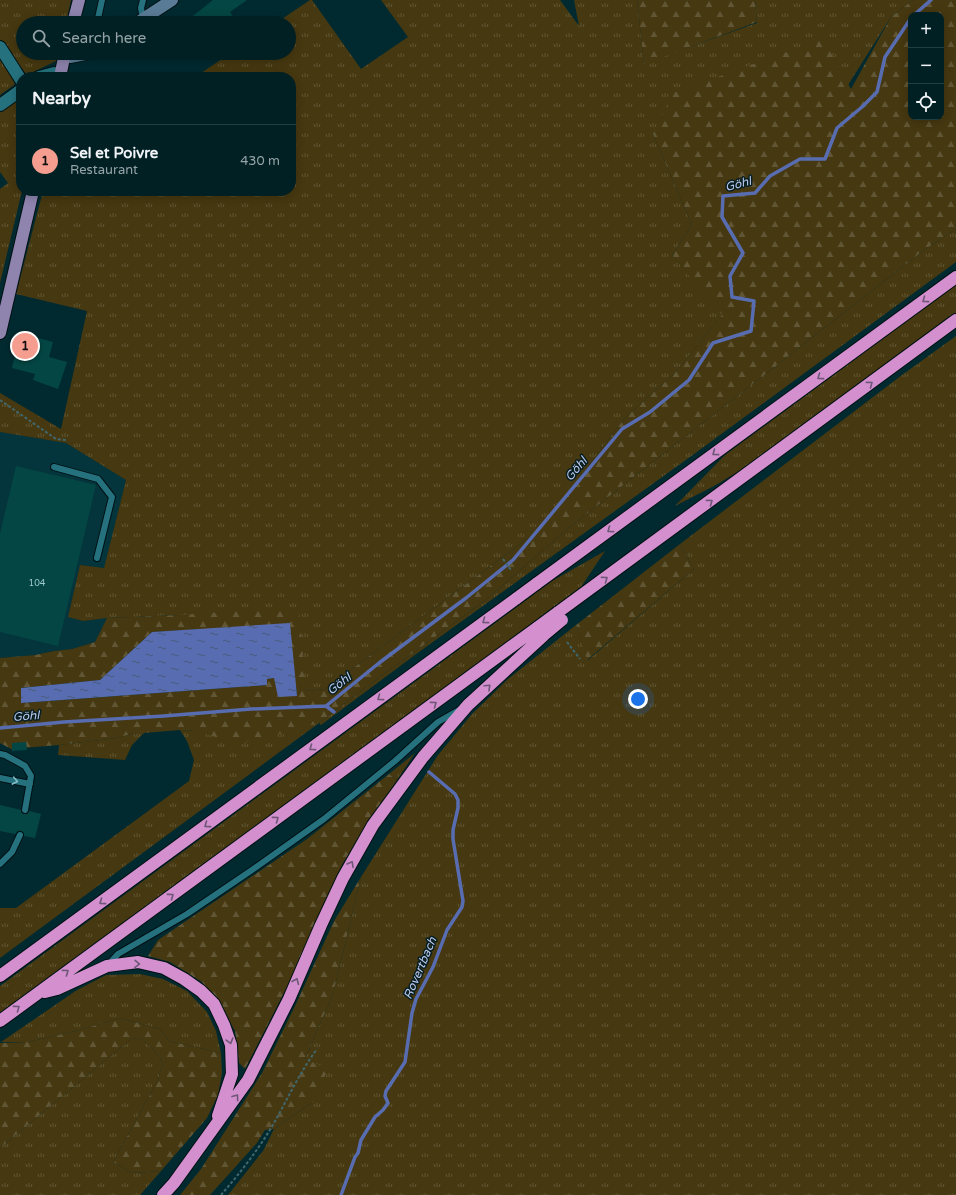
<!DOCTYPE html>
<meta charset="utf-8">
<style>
:root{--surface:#002024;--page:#0a282c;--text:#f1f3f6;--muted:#95a3a6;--line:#223e41;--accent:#f59d8f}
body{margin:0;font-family:"Varela Round",sans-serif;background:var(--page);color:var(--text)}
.controls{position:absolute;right:12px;top:12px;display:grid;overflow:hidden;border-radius:8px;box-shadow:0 2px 10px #0003}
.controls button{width:36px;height:36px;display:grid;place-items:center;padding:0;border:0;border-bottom:1px solid var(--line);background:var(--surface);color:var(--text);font:20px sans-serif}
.you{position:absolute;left:638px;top:699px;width:14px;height:14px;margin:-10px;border:3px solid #fff;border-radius:50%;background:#1a73e8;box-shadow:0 0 0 6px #1a73e833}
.badge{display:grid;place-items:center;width:26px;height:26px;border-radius:50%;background:var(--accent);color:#111;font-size:13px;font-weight:700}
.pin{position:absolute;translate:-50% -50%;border:2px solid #fff;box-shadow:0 1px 4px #0006}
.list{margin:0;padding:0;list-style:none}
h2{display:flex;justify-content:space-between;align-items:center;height:52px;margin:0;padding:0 16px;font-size:17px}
h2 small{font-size:13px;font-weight:400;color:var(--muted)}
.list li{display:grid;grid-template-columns:26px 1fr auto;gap:12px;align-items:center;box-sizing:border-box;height:72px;padding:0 16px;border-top:1px solid var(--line)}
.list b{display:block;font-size:15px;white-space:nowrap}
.list p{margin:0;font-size:13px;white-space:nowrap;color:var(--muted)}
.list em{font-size:13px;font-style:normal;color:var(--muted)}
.icon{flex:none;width:22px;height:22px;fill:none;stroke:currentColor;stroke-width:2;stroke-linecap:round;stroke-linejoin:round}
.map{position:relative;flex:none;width:956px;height:1195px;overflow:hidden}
.search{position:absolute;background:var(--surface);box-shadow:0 2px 10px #0003;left:16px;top:16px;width:280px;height:44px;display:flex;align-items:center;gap:10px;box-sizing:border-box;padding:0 14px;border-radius:22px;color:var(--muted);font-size:15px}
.panel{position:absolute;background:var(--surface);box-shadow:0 2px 10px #0003;left:16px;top:72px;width:280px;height:124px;border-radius:16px}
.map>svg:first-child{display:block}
.built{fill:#04353c}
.grass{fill:url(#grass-tufts)}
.forest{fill:url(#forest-firs);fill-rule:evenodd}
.water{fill:url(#water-ripples)}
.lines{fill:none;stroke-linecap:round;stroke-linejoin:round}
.stream{stroke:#586db1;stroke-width:3.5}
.building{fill:#044643}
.lane-casing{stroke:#001114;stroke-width:8}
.street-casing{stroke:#001114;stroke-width:14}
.secondary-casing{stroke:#001114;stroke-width:14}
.primary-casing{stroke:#001114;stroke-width:14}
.highway-casing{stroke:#001114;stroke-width:14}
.path{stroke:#40676e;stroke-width:2;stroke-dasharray:3 2;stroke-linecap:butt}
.lane{stroke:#25727e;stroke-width:6}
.street{stroke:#25727e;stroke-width:12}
.secondary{stroke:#5a7b96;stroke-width:12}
.primary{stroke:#8e84ae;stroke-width:12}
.highway{stroke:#d490ce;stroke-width:12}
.highway-bridge-casing{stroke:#001114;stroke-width:14;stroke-linecap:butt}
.highway-bridge{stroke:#d490ce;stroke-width:12}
.oneway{stroke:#6e5778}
.oneway2{stroke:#85bbc4}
.labels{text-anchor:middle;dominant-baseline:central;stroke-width:3;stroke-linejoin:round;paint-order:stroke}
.number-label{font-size:9px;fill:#9fcace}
.water-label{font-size:12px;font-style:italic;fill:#bdcaf0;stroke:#071e22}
</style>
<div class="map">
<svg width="956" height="1195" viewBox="0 0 956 1195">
<defs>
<pattern id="grass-tufts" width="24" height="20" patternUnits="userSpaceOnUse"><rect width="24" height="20" fill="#463810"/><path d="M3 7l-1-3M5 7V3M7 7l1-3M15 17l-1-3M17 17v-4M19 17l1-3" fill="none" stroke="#605534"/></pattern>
<pattern id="forest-firs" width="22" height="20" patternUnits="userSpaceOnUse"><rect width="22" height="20" fill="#463810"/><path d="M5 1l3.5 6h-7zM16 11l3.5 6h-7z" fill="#605534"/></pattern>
<pattern id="water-ripples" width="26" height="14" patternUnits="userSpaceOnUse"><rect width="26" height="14" fill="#586db1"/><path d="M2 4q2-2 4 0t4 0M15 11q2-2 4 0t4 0" fill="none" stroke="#4a5a79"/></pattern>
</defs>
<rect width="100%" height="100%" fill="#002a30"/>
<path class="built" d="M 0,432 L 66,443 L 126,480 L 104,568 L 80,565 L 68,617 L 83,621 L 107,618 L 95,642 L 72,649 L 54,651 L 35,655 L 0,658 Z"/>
<path class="grass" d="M 0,0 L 71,0 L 66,23 L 23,23 L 23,53 L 60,53 L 58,60 L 27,75 L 0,40 Z
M 310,0 L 312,0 L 361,69 L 408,37 L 381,0 L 560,0 L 579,26 L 574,0 L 637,0 L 644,63 L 757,23 L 755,0 L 913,0 L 891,17 L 848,85 L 823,40 L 653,134 L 692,225 L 672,255 L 723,314 L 674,374 L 624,419 L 578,480 L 535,533 L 325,689 L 306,691 L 179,615 L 107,618 L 83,621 L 68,617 L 80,565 L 104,568 L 126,480 L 66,443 L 0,432 L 0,393 L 61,429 L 87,311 L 16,294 L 43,191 L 291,191 L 291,77 L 195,77 L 231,53 L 289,53 L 289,23 L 276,23 Z
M 0,52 L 18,76 L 14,85 L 0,95 Z
M 21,97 L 21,191 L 22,191 L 0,283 L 0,189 L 8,183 L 0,172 L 0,110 Z
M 956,229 L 956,262 L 690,457 L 419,652 L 321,725 L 319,723 L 0,958 L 0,908 L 16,908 L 189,781 L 194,760 L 187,741 L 180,730 L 195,731 L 319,723 L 377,679 L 486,600 L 571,526 L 924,250 Z
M 956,285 L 956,314 L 741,470 L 714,486 L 675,506 L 725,455 Z
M 956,336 L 956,1195 L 228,1195 L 263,1151 L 274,1129 L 313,1102 L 305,1059 L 333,994 L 361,877 L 438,755 L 472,714 L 508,679 L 576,625 L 588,660 L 694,569 L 680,544 L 902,375 Z
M 605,551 L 579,590 L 0,1013 L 0,986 L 498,621 L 552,581 Z
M 145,732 L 132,745 L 125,760 L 58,755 L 59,745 L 117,738 L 131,734 Z
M 415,753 L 397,780 L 389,774 Z
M 140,974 L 163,979 L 187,991 L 207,1012 L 216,1031 L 221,1053 L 169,1041 L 160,1029 L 120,1018 L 80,1030 L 28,1042 L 1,1042 L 77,990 L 106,975 Z
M 140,1038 L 154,1050 L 163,1063 L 158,1080 L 113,1162 L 132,1173 L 161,1171 L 140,1195 L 0,1195 L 0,1148 L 131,1039 Z"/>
<path class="forest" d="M 637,0 L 755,0 L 757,22 L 644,64 Z
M 913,0 L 956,0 L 956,229 L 924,250 L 571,526 L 486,600 L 377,679 L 319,723 L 240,744 L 195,731 L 180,730 L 131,734 L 117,738 L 59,745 L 11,749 L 0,743 L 0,658 L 35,655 L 54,651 L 72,649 L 95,642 L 107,618 L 179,615 L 299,607 L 306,691 L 325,689 L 535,533 L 578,480 L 624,419 L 674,374 L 722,315 L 672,255 L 692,225 L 653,134 L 673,93 L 823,39 L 851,89 L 891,17 ZM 911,15 L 941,15 L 941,117 L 911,117 ZM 290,624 L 297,696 L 274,678 L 267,679 L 267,685 L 21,703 L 21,688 L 100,680 L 152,632 Z
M 680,544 L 694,569 L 587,660 L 576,625 Z
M 389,774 L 397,780 L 343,863 L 316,921 L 287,987 L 245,1069 L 239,1063 L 235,1031 L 221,1005 L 202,982 L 170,962 L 148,956 L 158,940 L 307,839 Z
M 361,877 L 333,994 L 305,1059 L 328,1069 L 313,1102 L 274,1129 L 265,1130 L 257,1143 L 210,1195 L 180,1195 L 201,1169 L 262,1073 L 295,1006 L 334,921 Z
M 120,1018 L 160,1029 L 169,1041 L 221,1053 L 222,1073 L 218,1095 L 207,1118 L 161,1171 L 132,1173 L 113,1162 L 158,1080 L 163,1063 L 154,1050 L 140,1038 L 131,1039 L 0,1148 L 0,1043 L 28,1042 L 80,1030 Z"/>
<path class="water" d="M 290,623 L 297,696 L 278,697 L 274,678 L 267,679 L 267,685 L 21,703 L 21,688 L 100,680 L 152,632 Z"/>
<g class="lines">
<path class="stream" d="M 914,15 L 931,0
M 326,706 L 334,712
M 0,728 L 64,722 L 164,716 L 251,709 L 326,706 L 379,663 L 466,598 L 513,560 L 622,429 L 650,412 L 689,380 L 713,343 L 751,331 L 754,301 L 732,297 L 730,276 L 743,253 L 722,217 L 723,196 L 755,193 L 770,176 L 800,159 L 825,159 L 837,128 L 862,107 L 877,92 L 885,57 L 911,18
M 341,1195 L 355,1157 L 358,1153 L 361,1140 L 375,1117 L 383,1110 L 388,1103 L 385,1096 L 386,1091 L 405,1062 L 412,1013 L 416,999 L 433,967 L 447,930 L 462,907 L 463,901 L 453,839 L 453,830 L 458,808 L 458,800 L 455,794 L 429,772"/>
</g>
<path class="building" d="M 213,0 L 247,0 L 230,12 L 233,17 L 224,23 L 184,23 Z
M 20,333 L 53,342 L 49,357 L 67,362 L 58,389 L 33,380 L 35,374 L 12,368 Z
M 16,466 L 96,485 L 58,646 L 0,632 L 0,534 Z
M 26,742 L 27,750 L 12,751 L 12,743 Z
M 0,805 L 21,810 L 21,812 L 24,814 L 27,814 L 29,811 L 41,814 L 35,838 L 24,836 L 24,833 L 22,831 L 18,831 L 15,834 L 0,831 Z"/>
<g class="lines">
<g class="lane-casing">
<path id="lane" d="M 143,0 L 141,8 L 143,19
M 97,23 L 102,0
M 54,467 L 98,479 L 112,497 L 97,558
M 0,754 L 5,755 L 25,766 L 31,776 L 25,810
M 0,778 L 30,784
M 0,864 L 12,852 L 20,835
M 108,965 L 118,954 L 187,914 L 252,870 L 324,819 L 395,761 L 438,722 L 459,710"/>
</g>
<g class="street-casing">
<path id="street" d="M 0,47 L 21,80
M 39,77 L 54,73 L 60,75
M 0,105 L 21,90"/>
</g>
<g class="secondary-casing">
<path id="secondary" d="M 137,23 L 172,0
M 64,56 L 70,57 L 90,53"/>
</g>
<g class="primary-casing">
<path id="primary" d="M 73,23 L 79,0
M 60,77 L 65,53
M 0,333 L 33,191"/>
</g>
<g class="highway-casing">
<path id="highway" d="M 536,584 L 956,277
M 557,613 L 956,320
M 0,976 L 517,598
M 45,992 L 57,989 L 107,966 L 138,962 L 164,968 L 184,979 L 201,991 L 214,1004 L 224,1025 L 231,1045 L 232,1074 L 218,1116
M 0,1021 L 538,627
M 163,1195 L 174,1183 L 248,1080 L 289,999 L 321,925 L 343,878 L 373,825 L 423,757 L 468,705 L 544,635"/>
</g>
<path class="path" d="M 0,400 L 56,439 L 66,440
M 503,559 L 511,570
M 567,642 L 580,659
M 221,1195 C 240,1173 259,1149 274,1123 C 288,1098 300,1072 317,1049"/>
<use href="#lane" class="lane"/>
<use href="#street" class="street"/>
<use href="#secondary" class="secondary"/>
<use href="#primary" class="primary"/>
<use href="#highway" class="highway"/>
<g class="highway-bridge-casing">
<path id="highway-bridge" d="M 517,598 L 536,584
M 538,627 L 557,613
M 544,635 L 562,620"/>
</g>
<use href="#highway-bridge" class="highway-bridge"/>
</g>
<defs><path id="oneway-chevron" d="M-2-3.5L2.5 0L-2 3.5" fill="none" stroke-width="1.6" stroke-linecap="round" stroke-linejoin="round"/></defs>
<g class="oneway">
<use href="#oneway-chevron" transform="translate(925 300) rotate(144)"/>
<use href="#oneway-chevron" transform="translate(820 377) rotate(144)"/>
<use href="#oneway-chevron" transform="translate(870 384) rotate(-36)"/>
<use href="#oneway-chevron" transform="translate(715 453) rotate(144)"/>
<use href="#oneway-chevron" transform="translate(710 502) rotate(-36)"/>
<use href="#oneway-chevron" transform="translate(610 530) rotate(144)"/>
<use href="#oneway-chevron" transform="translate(605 579) rotate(-36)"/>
<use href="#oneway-chevron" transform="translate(485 621) rotate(144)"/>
<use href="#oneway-chevron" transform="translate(488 687) rotate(-43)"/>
<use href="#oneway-chevron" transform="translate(380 698) rotate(144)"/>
<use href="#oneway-chevron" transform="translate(434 704) rotate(-36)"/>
<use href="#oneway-chevron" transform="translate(312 748) rotate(144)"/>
<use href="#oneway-chevron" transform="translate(276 819) rotate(-36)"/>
<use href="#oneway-chevron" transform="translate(207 825) rotate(144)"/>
<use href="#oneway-chevron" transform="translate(351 864) rotate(-60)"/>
<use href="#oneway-chevron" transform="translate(171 896) rotate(-36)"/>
<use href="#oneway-chevron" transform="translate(102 902) rotate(144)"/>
<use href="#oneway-chevron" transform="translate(137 964) rotate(2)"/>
<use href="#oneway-chevron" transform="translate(66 972) rotate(-36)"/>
<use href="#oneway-chevron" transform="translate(296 981) rotate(-67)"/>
<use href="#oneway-chevron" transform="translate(17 1008) rotate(-36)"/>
<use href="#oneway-chevron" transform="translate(230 1041) rotate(74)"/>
<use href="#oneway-chevron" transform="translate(236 1097) rotate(-54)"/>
</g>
<use class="oneway2" href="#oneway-chevron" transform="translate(15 781) rotate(11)"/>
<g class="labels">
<g class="number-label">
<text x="37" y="583">104</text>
</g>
<g class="water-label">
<text transform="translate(738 184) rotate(-15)">Göhl</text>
<text transform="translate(576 469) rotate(-50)">Göhl</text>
<text transform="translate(339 684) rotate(-38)">Göhl</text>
<text transform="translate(26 716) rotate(-4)">Göhl</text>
<text transform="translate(420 968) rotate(-67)">Rovertbach</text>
</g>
</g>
</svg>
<div class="controls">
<button>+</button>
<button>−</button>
<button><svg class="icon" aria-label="locate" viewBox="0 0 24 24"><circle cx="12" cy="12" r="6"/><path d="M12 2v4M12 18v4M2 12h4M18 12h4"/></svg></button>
</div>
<div class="you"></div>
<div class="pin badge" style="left:25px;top:346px">1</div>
<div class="search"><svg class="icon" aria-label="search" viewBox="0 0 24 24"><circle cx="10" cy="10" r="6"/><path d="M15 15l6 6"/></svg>Search here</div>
<section class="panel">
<h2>Nearby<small></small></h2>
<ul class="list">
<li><span class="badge">1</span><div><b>Sel et Poivre</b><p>Restaurant</p></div><em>430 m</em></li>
</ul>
</section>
</div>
